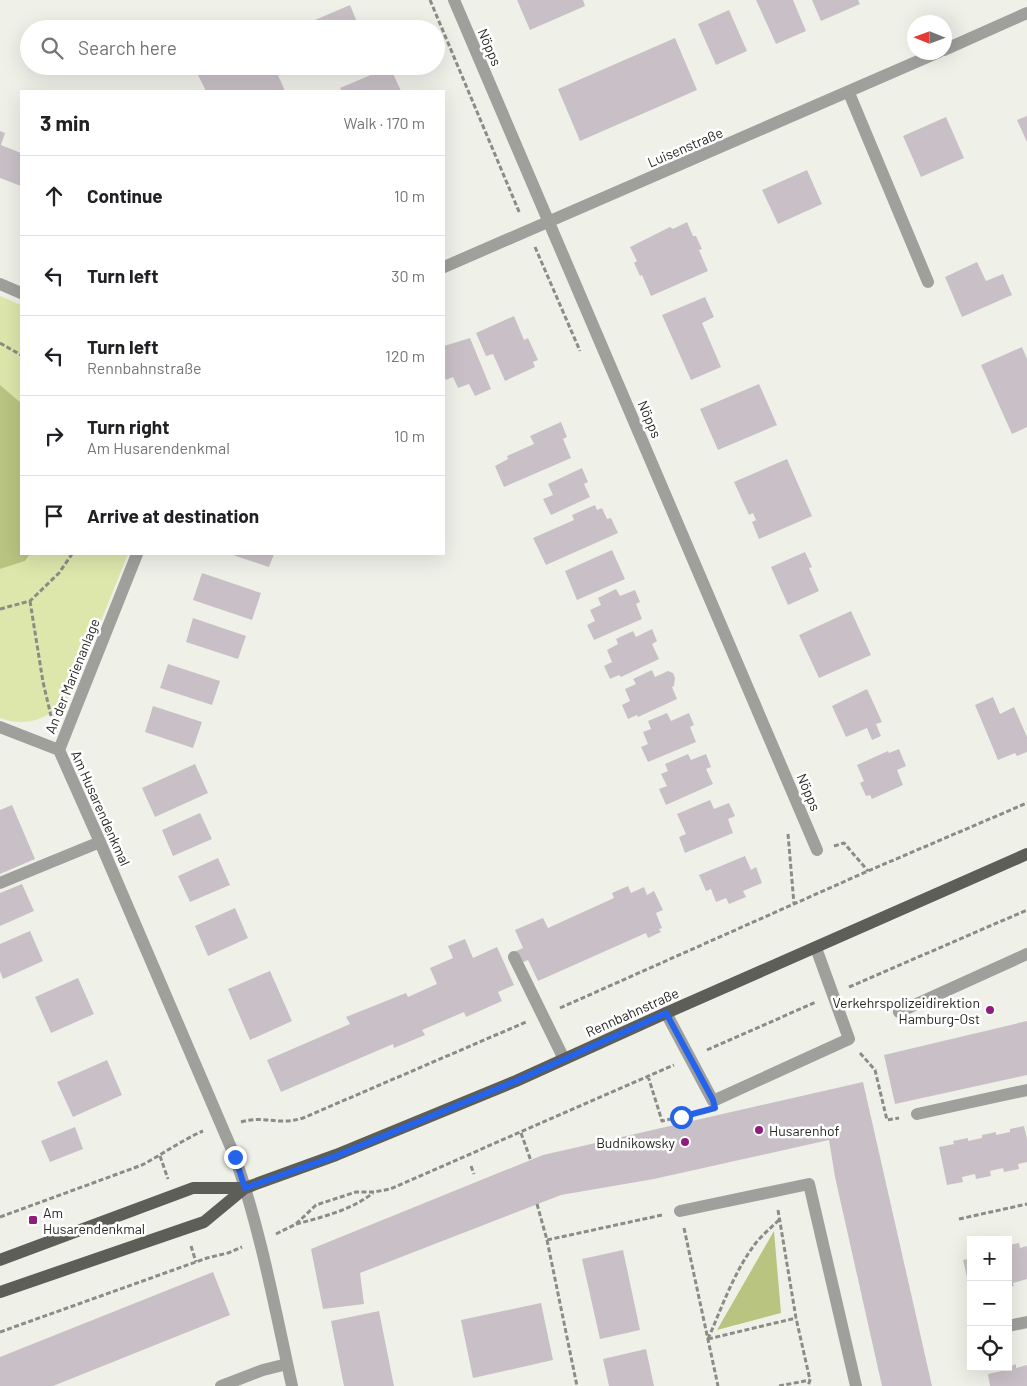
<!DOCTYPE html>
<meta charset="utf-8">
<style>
:root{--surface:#fff;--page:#f2f2f2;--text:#202124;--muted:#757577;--line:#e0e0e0}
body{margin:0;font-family:Barlow,sans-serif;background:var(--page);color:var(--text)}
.controls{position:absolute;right:15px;bottom:15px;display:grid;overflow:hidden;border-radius:0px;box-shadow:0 5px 20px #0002}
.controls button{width:45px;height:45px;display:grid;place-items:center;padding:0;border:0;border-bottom:1px solid var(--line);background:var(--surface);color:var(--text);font:25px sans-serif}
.compass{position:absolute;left:907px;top:15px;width:45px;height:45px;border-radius:50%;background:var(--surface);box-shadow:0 5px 20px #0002;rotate:271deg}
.stop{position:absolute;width:15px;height:15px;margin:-11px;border:4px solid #2563eb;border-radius:50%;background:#fff}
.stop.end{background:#2563eb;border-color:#fff;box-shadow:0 1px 5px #0008}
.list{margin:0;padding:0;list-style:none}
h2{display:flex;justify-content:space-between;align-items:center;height:65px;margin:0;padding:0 20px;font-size:21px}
h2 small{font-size:16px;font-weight:400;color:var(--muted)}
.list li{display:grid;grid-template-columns:32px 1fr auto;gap:15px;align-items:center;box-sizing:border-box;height:80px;padding:0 20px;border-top:1px solid var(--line)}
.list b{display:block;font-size:19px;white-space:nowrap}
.list p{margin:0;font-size:16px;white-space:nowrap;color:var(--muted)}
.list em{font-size:16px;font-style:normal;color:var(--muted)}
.icon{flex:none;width:28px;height:28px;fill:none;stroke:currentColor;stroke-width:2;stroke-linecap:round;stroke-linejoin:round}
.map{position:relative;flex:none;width:1027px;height:1386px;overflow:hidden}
.search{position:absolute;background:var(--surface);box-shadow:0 5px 20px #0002;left:20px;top:20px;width:425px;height:55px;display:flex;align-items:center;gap:12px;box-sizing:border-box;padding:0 18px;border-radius:28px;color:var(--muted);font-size:19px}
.panel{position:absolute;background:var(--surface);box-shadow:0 5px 20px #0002;left:20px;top:90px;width:425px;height:465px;border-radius:0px}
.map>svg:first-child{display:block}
.green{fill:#dde6ab}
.water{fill:#b9c481}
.building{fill:#c8c0c6}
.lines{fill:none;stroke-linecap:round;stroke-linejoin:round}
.path{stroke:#8a8c86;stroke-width:3;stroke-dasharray:5 2.5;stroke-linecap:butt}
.minor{stroke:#9fa09c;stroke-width:12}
.major{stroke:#5d5e58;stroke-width:12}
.route{stroke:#2563eb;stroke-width:6}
.poi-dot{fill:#911c7b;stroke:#fff;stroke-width:2}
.labels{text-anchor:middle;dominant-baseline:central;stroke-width:5;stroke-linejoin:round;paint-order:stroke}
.street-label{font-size:14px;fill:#272825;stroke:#fff}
.poi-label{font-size:14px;fill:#272825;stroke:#fff;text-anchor:end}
</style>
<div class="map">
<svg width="1027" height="1386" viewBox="0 0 1027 1386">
<rect width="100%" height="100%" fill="#eff1e9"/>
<path class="green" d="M 0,296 L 21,305 L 21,403 L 0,385 Z
M 30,554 L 128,554 L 72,693 C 55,716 29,729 0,718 L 0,569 L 25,561 Z"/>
<path class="water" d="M 0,385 L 21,403 L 21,554 L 30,554 L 25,561 L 0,569 Z
M 774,1231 L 781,1313 L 717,1330 Z"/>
<path class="building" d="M 517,0 L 583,0 L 585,6 L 530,30 Z
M 756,0 L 793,0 L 806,31 L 776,44 Z
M 812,0 L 858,0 L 860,4 L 821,21 Z
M 350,5 L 360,29 L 318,29 L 315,20 Z
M 729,10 L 747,51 L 716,65 L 698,24 Z
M 675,38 L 697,90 L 580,141 L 558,89 Z
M 218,66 L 274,66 L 285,91 L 206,91 L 198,75 Z
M 390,67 L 401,91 L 342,91 L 340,88 Z
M 1027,116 L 1027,142 L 1017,120 Z
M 946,117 L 964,158 L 921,177 L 903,136 Z
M 0,131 L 5,133 L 1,145 L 21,153 L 21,186 L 0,178 Z
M 807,170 L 822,204 L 778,224 L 762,190 Z
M 687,222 L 693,236 L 696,236 L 702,249 L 699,250 L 708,271 L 651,296 L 642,275 L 640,276 L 634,263 L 637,261 L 630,247 L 670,227 L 673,229 Z
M 977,262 L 986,281 L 1003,274 L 1012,295 L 962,317 L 945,277 Z
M 705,297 L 714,317 L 702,323 L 721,367 L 691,380 L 662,315 Z
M 514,316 L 524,340 L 528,338 L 538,360 L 533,362 L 535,367 L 505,381 L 493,354 L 486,356 L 476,333 Z
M 470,338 L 491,389 L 475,396 L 469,384 L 458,388 L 453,377 L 446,380 L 444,374 L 444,346 Z
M 1022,347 L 1027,359 L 1027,427 L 1012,434 L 981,365 Z
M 759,384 L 777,425 L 718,450 L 700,409 Z
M 561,422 L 567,437 L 563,439 L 571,458 L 504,487 L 495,466 L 508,459 L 507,456 L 534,444 L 530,436 Z
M 787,459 L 812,516 L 759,539 L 752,522 L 756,520 L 753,513 L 749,515 L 734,482 Z
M 582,468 L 588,482 L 584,484 L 590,497 L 551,515 L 543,499 L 553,495 L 548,484 Z
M 595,505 L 597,510 L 602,508 L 607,519 L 611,518 L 618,533 L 546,565 L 533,538 L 574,520 L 572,515 Z
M 612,550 L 625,579 L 577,600 L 565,571 Z
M 805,552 L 812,567 L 809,568 L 819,591 L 788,605 L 771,567 Z
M 230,554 L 274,554 L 269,567 Z
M 202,573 L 261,593 L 252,620 L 193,600 Z
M 616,589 L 620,596 L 635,590 L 640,602 L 636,604 L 642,619 L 594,640 L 587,625 L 595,621 L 590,610 L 601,605 L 598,598 Z
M 851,611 L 871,655 L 819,678 L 799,635 Z
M 193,618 L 246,636 L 238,659 L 186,642 Z
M 652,629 L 657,641 L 652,644 L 659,659 L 621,677 L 619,675 L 610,679 L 604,666 L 612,662 L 607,650 L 618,644 L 616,639 L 633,631 L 636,637 Z
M 168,664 L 220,681 L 212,705 L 160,688 Z
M 652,670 L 655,677 L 668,671 L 673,673 L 675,678 L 674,686 L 672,687 L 677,699 L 638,717 L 637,715 L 628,719 L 622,705 L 630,701 L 625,689 L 636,684 L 633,679 Z
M 867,689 L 882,722 L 876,724 L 881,736 L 872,740 L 867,728 L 846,737 L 832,706 Z
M 993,697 L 1000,714 L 1014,707 L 1027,737 L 1027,752 L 1017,756 L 1015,753 L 998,760 L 975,705 Z
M 153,706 L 202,722 L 193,748 L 145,732 Z
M 667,713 L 671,721 L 689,713 L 694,725 L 690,727 L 696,742 L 648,762 L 641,747 L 648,744 L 643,732 L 651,729 L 648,721 Z
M 899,749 L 906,766 L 897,770 L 903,785 L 872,799 L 870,795 L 866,796 L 860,783 L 864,781 L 857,765 L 888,751 L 889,753 Z
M 688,754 L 691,760 L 706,754 L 711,767 L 706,769 L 713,784 L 666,805 L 659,789 L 667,786 L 661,774 L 668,771 L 665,764 Z
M 195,764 L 208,793 L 155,817 L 142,788 Z
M 710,800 L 714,809 L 729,803 L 735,816 L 728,819 L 733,833 L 685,853 L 679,837 L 686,834 L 677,814 Z
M 12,805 L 35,859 L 0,874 L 0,810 Z
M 200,813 L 212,839 L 173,856 L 162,830 Z
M 745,856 L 751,870 L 756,867 L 762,883 L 743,891 L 746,897 L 729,904 L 726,898 L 716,902 L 711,889 L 706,891 L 699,875 Z
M 218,858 L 230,885 L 190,902 L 178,876 Z
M 22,884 L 34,911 L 0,926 L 0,893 Z
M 628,886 L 631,893 L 644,887 L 647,895 L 654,891 L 663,910 L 656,913 L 662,928 L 659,929 L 661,932 L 648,938 L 646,933 L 538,981 L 528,960 L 521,963 L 516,951 L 523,948 L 515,930 L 543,918 L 548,928 L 614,898 L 612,893 Z
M 235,908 L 248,938 L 208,956 L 195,926 Z
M 30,931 L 43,961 L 3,979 L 0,971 L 0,944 Z
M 465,939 L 473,958 L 497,947 L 514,985 L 498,992 L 502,1001 L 466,1017 L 464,1012 L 422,1030 L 425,1035 L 394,1048 L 393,1044 L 281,1092 L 267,1060 L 350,1024 L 346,1017 L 406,993 L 408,997 L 437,984 L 430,968 L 453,958 L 448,946 Z
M 270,971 L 292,1021 L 250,1040 L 228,989 Z
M 78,978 L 94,1014 L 51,1033 L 35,997 Z
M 1027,1021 L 1027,1075 L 895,1104 L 884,1055 Z
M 107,1060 L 122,1095 L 73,1117 L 57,1082 Z
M 863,1082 L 932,1386 L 882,1386 L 835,1177 L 829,1140 L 654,1179 L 561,1195 L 360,1273 L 364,1304 L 323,1309 L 311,1249 L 543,1155 Z
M 1024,1126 L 1027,1139 L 1027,1162 L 1018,1164 L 1019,1169 L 1004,1172 L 1003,1168 L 990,1171 L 991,1176 L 976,1179 L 975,1174 L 962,1177 L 963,1182 L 947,1185 L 939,1147 L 954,1144 L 953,1141 L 968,1138 L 968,1141 L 982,1138 L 982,1135 L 996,1132 L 996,1135 L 1010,1132 L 1010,1129 Z
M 75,1127 L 83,1149 L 50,1162 L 41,1141 Z
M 1019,1243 L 1020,1248 L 1027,1246 L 1027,1279 L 1013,1283 L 1014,1286 L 1008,1287 L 1008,1245 Z
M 623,1250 L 640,1330 L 600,1339 L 582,1259 Z
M 971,1258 L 971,1290 L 970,1290 L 963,1260 Z
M 213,1272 L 230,1315 L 53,1386 L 0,1386 L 0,1357 Z
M 541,1303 L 553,1360 L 473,1378 L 461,1320 Z
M 379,1311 L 394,1386 L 344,1386 L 331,1321 Z
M 646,1349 L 654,1386 L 609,1386 L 603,1359 Z
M 1016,1364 L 1016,1368 L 1027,1365 L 1027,1386 L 990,1386 L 988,1374 L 1002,1371 L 1001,1367 L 1008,1367 Z"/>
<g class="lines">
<path class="path" d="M 430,0 L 520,214
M 535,247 L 580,351
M 0,343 L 21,355
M 30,601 L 43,682 L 51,716
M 0,609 L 30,601 L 59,573 L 72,554
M 788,834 L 794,904
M 834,846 L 844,843 L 868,871
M 849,987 L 1027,910
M 560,1008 L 868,871 L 1027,803
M 707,1050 L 816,1002
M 860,1053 L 875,1070 L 887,1120 L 899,1118
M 648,1076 L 662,1121 L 698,1113
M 241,1122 C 265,1115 278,1126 303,1118 L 526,1022
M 521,1133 L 531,1161
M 160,1156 L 168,1179
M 471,1166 L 474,1174
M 537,1204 L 547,1240 L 662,1215
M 778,1210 L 796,1318 L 810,1380 L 808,1386
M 0,1217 L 142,1165 C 163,1154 182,1140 203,1131
M 959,1219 L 1027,1204
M 296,1224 C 323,1217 351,1210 373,1193
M 684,1228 L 718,1386
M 276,1234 L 296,1224 L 316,1205 L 356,1192 L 374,1192 L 390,1189 L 674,1065
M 547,1240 L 577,1386
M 191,1246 L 196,1262
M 0,1332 L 207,1258 L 228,1253 L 242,1247
M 708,1339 C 722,1307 734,1272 755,1244 C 762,1235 772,1227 780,1219
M 708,1339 L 796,1318
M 779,1386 L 810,1380"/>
<path class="minor" d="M 454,0 L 817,850
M 944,50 L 1027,13
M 849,93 L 928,282
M 444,267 L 939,52
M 0,284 L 21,293
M 0,727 L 59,750
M 59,750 L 100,842 L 235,1157 C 261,1232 275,1309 292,1386
M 59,750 L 137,554
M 0,883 L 100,842
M 514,957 L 564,1059
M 899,1012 L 1027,954
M 666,1013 L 713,1101 L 849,1039 L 816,948
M 917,1114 L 1027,1090
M 680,1211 L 809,1184 L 856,1386
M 1008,1326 L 1027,1322
M 221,1386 L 263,1370 L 287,1364"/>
<path class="major" d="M 0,1260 L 193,1188 L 245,1188 L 336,1155 L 516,1081 L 666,1013 L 1027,854
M 0,1292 L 204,1222 L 245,1188"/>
</g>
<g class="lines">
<path class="route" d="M 235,1157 L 245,1188 L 336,1156 L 516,1081 L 666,1013 L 713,1100 L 715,1108 L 681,1117"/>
</g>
<g class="poi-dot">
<circle cx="990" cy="1010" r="5"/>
<circle cx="759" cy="1130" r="5"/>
<circle cx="685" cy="1142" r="5"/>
<rect x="28" y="1215" width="10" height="10" rx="2.5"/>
</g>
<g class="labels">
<g class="street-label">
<text transform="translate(490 47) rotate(67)">Nöpps</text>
<text transform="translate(685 147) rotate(-23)">Luisenstraße</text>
<text transform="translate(650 419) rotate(67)">Nöpps</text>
<text transform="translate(72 676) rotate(-68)">An der Marienanlage</text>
<text transform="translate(809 792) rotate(67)">Nöpps</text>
<text transform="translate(101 808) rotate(66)">Am Husarendenkmal</text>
<text transform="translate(632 1012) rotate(-24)">Rennbahnstraße</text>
</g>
<g class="poi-label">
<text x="980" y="1002">Verkehrspolizeidirektion<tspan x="980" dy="16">Hamburg-Ost</tspan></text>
<text x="769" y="1130" text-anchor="start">Husarenhof</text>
<text x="675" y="1142">Budnikowsky</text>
<text x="43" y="1212" text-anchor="start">Am<tspan x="43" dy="16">Husarendenkmal</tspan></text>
</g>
</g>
</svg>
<div class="controls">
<button>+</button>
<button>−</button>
<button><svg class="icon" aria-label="locate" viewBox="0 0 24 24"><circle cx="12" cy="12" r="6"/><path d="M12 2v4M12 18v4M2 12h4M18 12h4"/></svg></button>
</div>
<svg class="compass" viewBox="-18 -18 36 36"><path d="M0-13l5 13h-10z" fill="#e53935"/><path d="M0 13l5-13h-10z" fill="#757577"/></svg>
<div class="stop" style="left:681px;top:1117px"></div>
<div class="stop end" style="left:235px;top:1157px"></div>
<div class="search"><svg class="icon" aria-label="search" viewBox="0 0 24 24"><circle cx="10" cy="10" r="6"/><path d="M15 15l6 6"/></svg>Search here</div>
<section class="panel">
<h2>3 min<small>Walk · 170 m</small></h2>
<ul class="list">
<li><svg class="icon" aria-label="ahead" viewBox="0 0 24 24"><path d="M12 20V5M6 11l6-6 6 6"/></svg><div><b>Continue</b></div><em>10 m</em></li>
<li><svg class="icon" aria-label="left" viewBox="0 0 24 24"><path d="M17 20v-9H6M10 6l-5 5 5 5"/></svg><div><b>Turn left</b></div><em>30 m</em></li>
<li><svg class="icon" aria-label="left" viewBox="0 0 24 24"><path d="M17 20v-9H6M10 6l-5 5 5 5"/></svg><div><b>Turn left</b><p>Rennbahnstraße</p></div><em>120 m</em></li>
<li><svg class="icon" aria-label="right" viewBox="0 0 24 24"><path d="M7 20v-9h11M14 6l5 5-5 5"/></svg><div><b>Turn right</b><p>Am Husarendenkmal</p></div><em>10 m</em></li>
<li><svg class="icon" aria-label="arrive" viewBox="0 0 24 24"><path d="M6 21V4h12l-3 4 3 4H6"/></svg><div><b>Arrive at destination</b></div></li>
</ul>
</section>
</div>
